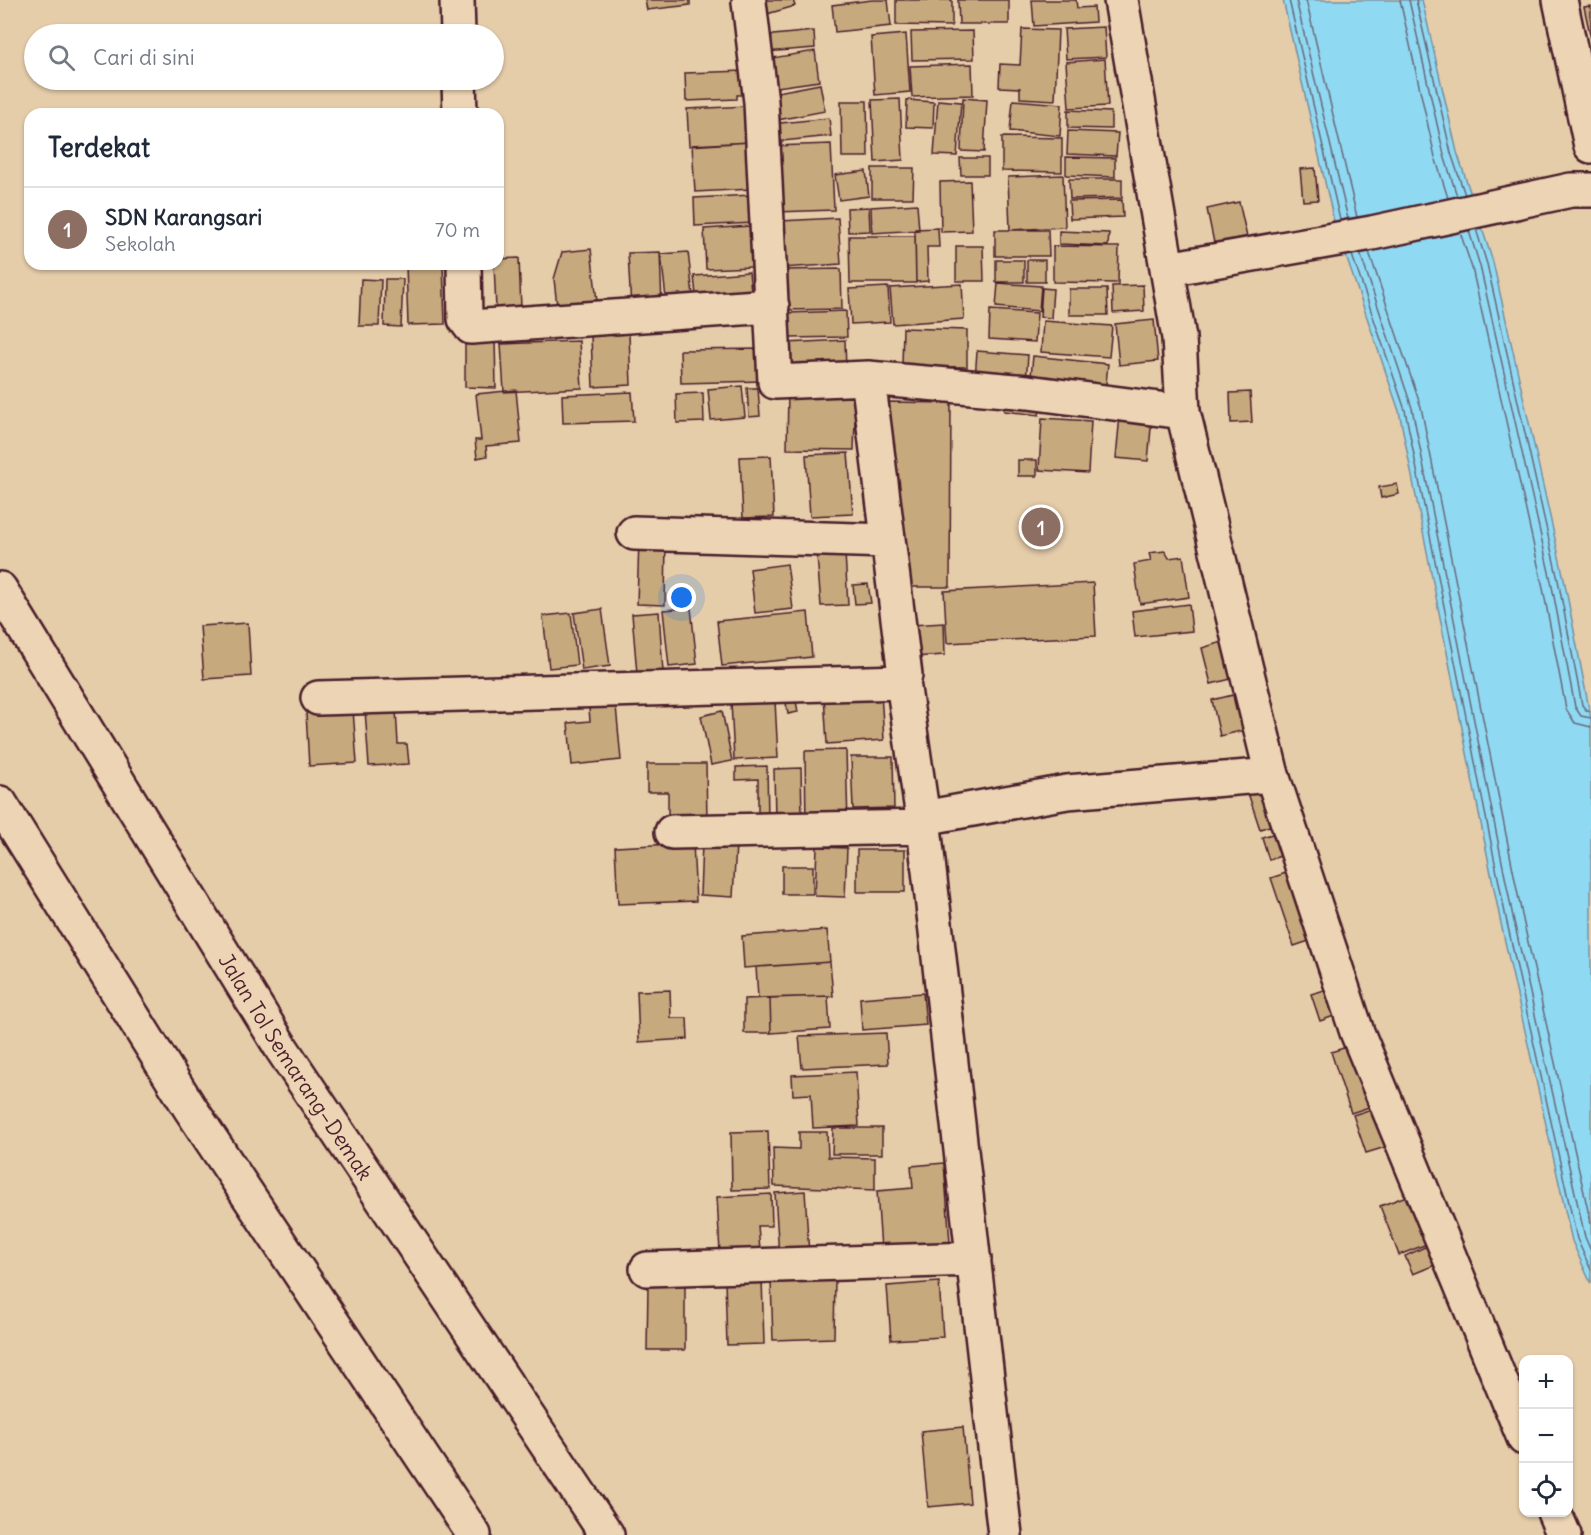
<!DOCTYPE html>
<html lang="id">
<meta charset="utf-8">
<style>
:root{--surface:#fff;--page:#f2f2f3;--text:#1f2937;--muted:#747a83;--line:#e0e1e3;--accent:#4a1f2b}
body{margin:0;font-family:Delius,sans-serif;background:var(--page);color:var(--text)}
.controls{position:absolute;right:18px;bottom:18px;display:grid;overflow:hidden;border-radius:12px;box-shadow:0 2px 4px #0004}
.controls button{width:54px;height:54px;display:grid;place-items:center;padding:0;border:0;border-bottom:2px solid var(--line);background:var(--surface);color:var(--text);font:30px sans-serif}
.you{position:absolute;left:682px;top:598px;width:21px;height:21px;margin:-15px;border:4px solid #fff;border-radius:50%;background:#1a73e8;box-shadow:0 0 0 9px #1a73e833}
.badge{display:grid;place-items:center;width:39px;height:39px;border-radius:50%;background:var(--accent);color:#fff;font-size:20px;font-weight:700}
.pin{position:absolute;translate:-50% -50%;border:3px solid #fff;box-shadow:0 2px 6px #0006}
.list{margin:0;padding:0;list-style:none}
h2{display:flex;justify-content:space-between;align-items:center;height:78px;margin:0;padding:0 24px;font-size:26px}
h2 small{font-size:20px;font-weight:400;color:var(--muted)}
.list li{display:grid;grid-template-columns:39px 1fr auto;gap:18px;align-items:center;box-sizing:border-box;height:84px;padding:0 24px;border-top:2px solid var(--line)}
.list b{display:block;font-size:22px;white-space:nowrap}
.list p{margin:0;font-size:20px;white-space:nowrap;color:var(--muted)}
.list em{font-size:20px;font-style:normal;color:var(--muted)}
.icon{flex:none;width:33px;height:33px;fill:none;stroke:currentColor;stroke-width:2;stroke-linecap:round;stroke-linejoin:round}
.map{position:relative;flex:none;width:1591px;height:1535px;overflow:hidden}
.search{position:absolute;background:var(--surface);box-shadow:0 2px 4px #0004;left:24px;top:24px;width:480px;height:66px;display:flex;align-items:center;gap:15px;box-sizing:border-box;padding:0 21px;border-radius:33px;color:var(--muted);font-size:22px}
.panel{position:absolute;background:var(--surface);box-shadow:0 2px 4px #0004;left:24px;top:108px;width:480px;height:162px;border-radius:18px}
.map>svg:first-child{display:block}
.water{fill:#90d9f2;stroke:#748fa2;stroke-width:1.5}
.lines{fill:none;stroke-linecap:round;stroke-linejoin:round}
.shore{stroke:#66697b;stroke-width:1.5}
.building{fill:#c6a97d;stroke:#4a1f2b;stroke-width:1.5}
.street-casing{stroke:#4a1f2b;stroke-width:38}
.secondary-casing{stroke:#4a1f2b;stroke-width:38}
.highway-casing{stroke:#4a1f2b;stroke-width:38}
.street{stroke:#ecd4b4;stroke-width:33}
.secondary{stroke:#ecd4b4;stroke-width:33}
.highway{stroke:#ecd4b4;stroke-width:33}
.labels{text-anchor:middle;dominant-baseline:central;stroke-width:6;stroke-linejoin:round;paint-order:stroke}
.street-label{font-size:21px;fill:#4a1f2b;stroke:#ecd4b4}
</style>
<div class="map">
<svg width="1591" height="1535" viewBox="0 0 1591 1535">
<rect width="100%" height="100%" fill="#e5cdaa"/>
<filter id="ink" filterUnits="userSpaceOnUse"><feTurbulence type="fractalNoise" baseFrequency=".0167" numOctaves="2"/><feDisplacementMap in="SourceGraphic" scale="12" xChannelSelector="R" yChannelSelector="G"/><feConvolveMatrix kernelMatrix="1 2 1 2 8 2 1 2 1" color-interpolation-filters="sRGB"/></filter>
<g filter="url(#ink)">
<path class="water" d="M 1283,0 L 1422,0 L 1457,152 L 1493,262 L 1564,579 L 1591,719 L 1591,1284 L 1572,1241 L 1500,919 L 1399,411 L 1334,221 Z"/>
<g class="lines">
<path class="shore" d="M 1289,0 L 1340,220
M 1296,0 L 1348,219
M 1306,0 L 1357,217
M 1400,0 L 1435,157 L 1448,198
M 1409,0 L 1444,155 L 1457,196
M 1416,0 L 1451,153 L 1465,195
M 1476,229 L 1487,264 L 1558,580 L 1582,705 L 1586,710 L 1591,711
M 1469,231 L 1480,266 L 1551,581 L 1575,707 L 1581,716 L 1591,718
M 1460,232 L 1472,268 L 1542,583 L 1566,709 L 1575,723 L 1591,727
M 1369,252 L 1421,407 L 1522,915 L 1591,1224
M 1360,253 L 1412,408 L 1513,917 L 1585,1237 L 1591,1251
M 1352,255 L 1405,410 L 1506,918 L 1577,1239 L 1591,1270"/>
</g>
<path class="building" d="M 645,0 L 690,0 L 690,5 L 647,10 Z
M 763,0 L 793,0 L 795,6 L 767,14 Z
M 872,0 L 888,0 L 891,26 L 835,32 L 832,5 Z
M 896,0 L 952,0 L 952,26 L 896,25 Z
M 958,0 L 1009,0 L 1009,24 L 959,24 Z
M 1032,0 L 1076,0 L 1077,8 L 1094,7 L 1095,22 L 1034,26 Z
M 1591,6 L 1591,39 L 1584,7 Z
M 1104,27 L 1106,57 L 1066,59 L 1064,29 Z
M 1022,29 L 1058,30 L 1055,100 L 1020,98 L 1020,88 L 999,87 L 1000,64 L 1020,65 Z
M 814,31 L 815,48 L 765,52 L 763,36 Z
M 973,31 L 974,59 L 912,60 L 911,32 Z
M 906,34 L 910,92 L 875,95 L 871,37 Z
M 815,51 L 819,81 L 770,88 L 766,59 Z
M 1105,59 L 1108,106 L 1069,108 L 1066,62 Z
M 972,64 L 973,95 L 912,97 L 910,66 Z
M 744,71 L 745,95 L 737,95 L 737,99 L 686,101 L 685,73 Z
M 820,84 L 825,111 L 772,121 L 767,94 Z
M 963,98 L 987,100 L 984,152 L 961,151 Z
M 900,99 L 903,160 L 875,162 L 872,100 Z
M 907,100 L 934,102 L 933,128 L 906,127 Z
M 938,100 L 961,102 L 957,156 L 934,155 Z
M 1013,100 L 1062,104 L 1060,136 L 1010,131 Z
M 841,101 L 867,101 L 868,157 L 842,157 Z
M 748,106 L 750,142 L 689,146 L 687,109 Z
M 1068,110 L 1111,112 L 1111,129 L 1068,128 Z
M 829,118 L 831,136 L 773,142 L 771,124 Z
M 1068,131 L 1118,133 L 1116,156 L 1067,154 Z
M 1002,137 L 1062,138 L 1062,172 L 1002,171 Z
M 750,142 L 752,189 L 695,192 L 692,145 Z
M 831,144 L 834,210 L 776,212 L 773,146 Z
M 1066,157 L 1115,158 L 1115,177 L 1066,175 Z
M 960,158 L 988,158 L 988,175 L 961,175 Z
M 872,168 L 914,168 L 913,198 L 872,198 Z
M 1315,168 L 1318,200 L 1303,201 L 1300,169 Z
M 866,171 L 869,196 L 839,200 L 835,175 Z
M 1063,175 L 1065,227 L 1010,230 L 1008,177 Z
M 1069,179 L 1122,179 L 1122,198 L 1070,199 Z
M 970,181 L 972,231 L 941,232 L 940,182 Z
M 752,195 L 754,223 L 695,226 L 694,198 Z
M 1122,200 L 1123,217 L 1070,219 L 1069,201 Z
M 1239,202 L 1247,237 L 1214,243 L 1207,209 Z
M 917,204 L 919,230 L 872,233 L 871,207 Z
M 869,207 L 870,231 L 848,232 L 847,208 Z
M 838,218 L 841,264 L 782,268 L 780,221 Z
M 750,226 L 752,267 L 706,269 L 704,229 Z
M 938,228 L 939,247 L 927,247 L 928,281 L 916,282 L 915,229 Z
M 995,230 L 1048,230 L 1049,256 L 995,256 Z
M 1059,231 L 1109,233 L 1108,246 L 1059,244 Z
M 849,236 L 915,236 L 916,283 L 850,283 Z
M 956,246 L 983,246 L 984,281 L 956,281 Z
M 1053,246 L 1119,247 L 1118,283 L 1053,282 Z
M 591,249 L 598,310 L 558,315 L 554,279 L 562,252 Z
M 660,252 L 662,306 L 631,308 L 628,253 Z
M 688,252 L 694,304 L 667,307 L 661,254 Z
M 519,258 L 521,308 L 496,309 L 494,264 L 498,264 L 498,259 Z
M 996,260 L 1024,260 L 1024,282 L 996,282 Z
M 1027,260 L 1045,260 L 1045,282 L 1027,282 Z
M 443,264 L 445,324 L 408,325 L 406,265 Z
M 841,269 L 842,309 L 784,310 L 783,270 Z
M 749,272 L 752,300 L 697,305 L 694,276 Z
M 361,279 L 381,280 L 379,326 L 359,326 Z
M 385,279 L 403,279 L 401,327 L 384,326 Z
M 998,283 L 1041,286 L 1039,311 L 996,307 Z
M 962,284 L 964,319 L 893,324 L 890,288 Z
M 1143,285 L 1144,311 L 1113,313 L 1112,286 Z
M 888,287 L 890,322 L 851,324 L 849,289 Z
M 1042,288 L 1053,289 L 1051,318 L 1040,317 Z
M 1069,289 L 1107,289 L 1108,315 L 1069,315 Z
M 990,310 L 1037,313 L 1035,342 L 989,339 Z
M 846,311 L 847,337 L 789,338 L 788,313 Z
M 1154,320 L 1158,361 L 1119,365 L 1115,324 Z
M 1043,321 L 1112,326 L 1109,357 L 1041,352 Z
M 903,328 L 967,330 L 967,367 L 902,366 Z
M 629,334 L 631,385 L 593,387 L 591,336 Z
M 465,339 L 495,339 L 496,388 L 465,387 Z
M 845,340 L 846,370 L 787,372 L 786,343 Z
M 579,341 L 582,388 L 504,392 L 501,344 Z
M 763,349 L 764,381 L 681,383 L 680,350 Z
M 977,351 L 1028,355 L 1026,383 L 975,379 Z
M 1033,356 L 1108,364 L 1105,393 L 1030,386 Z
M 742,386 L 745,417 L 711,420 L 708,389 Z
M 747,388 L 758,388 L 760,416 L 749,417 Z
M 516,390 L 521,443 L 486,446 L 487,456 L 477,458 L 475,440 L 481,440 L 476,394 Z
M 788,391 L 856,393 L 854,450 L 787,449 Z
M 632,392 L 634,421 L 563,423 L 562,395 Z
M 1250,392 L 1252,422 L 1231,423 L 1230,393 Z
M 703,393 L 704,422 L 677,423 L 676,394 Z
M 887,402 L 951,403 L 950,587 L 886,587 Z
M 1004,403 L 1041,407 L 1039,415 L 1004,411 Z
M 1120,415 L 1152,417 L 1148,461 L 1116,458 Z
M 1042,418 L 1091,421 L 1088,473 L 1039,470 Z
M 848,453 L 853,514 L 810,516 L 806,455 Z
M 771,456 L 774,517 L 743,518 L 740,457 Z
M 1018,460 L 1037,460 L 1037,476 L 1018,476 Z
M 1397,484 L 1399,494 L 1381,498 L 1379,487 Z
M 639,539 L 666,540 L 665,605 L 637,604 Z
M 1165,551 L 1169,558 L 1183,556 L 1189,597 L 1140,604 L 1134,564 L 1151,561 L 1149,553 Z
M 845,553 L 848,605 L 821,606 L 817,555 Z
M 787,564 L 793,609 L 755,613 L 750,569 Z
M 1093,583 L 1096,636 L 947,643 L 944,591 Z
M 868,584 L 871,603 L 855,604 L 853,585 Z
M 1189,604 L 1192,631 L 1135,637 L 1132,611 Z
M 691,608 L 697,664 L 669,667 L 663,610 Z
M 602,609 L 610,666 L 582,670 L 574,613 Z
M 659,612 L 663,672 L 637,674 L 632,614 Z
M 808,612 L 812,657 L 722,666 L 717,621 Z
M 571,613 L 577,665 L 549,668 L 543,616 Z
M 248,623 L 251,676 L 204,679 L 200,626 Z
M 944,623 L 945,655 L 896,658 L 894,626 Z
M 1222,642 L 1231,679 L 1211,684 L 1202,648 Z
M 784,692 L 796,701 L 798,712 L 788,714 Z
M 881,693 L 884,740 L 827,744 L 824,696 Z
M 1233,695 L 1236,710 L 1244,708 L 1249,729 L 1220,736 L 1212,700 Z
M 775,701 L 778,758 L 734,760 L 731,702 Z
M 616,706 L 621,760 L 572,765 L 568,723 L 590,721 L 589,708 Z
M 396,709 L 398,744 L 407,744 L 409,764 L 369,766 L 365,710 Z
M 353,710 L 357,763 L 309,766 L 306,713 Z
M 722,711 L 732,761 L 711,765 L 701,716 Z
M 846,750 L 848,825 L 806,825 L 805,751 Z
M 851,757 L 893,757 L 894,808 L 853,809 Z
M 647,764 L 706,764 L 707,823 L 668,824 L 668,792 L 647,792 Z
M 767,766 L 768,819 L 758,820 L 758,779 L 736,780 L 736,767 Z
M 801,768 L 802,818 L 775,819 L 774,769 Z
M 1267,783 L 1279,823 L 1260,829 L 1247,790 Z
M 1282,831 L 1289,853 L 1269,860 L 1262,837 Z
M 693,843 L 696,901 L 618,904 L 615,847 Z
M 702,843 L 736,844 L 733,897 L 700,895 Z
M 817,847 L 847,848 L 845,897 L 815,896 Z
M 857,850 L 905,850 L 905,892 L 857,892 Z
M 782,866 L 813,866 L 813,894 L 782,894 Z
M 1292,871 L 1315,939 L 1294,946 L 1271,878 Z
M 827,930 L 830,962 L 744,968 L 742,936 Z
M 830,962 L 833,996 L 758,998 L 756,967 Z
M 670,990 L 671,1018 L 687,1018 L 688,1039 L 639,1042 L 637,991 Z
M 1325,990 L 1334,1016 L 1320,1021 L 1311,994 Z
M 923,993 L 926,1025 L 862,1030 L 860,998 Z
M 828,996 L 830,1029 L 771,1033 L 770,998 Z
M 770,998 L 771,1033 L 744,1033 L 744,999 Z
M 886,1033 L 888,1064 L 802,1068 L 799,1036 Z
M 1353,1045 L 1372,1106 L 1351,1113 L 1331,1052 Z
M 856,1072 L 859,1126 L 813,1128 L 811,1094 L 793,1095 L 792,1075 Z
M 1375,1108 L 1389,1146 L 1366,1153 L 1353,1115 Z
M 833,1128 L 882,1128 L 882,1154 L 832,1154 Z
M 768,1131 L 770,1189 L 732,1190 L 731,1132 Z
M 799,1132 L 827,1132 L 828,1157 L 875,1158 L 875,1190 L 774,1186 L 773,1148 L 799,1149 Z
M 944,1163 L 950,1243 L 881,1249 L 877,1191 L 913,1188 L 911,1166 Z
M 805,1191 L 809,1255 L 779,1256 L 775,1193 Z
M 771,1194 L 772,1226 L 758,1226 L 760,1251 L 720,1253 L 717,1197 Z
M 1409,1195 L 1427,1244 L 1399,1255 L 1380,1206 Z
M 1427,1246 L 1435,1265 L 1413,1274 L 1405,1256 Z
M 668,1276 L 685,1276 L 685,1350 L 647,1350 L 648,1286 L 668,1286 Z
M 762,1279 L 764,1344 L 727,1345 L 725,1280 Z
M 835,1279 L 834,1338 L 773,1340 L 771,1281 Z
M 939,1282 L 943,1337 L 891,1340 L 887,1286 Z
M 963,1427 L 970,1503 L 928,1507 L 921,1431 Z"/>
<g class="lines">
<g class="street-casing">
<path id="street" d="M 457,0 L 458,34
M 1560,0 L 1591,146
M 749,2 L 761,102 L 775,382 L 868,378 L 905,675 L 903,682 L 923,818 L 1005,1535
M 459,80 L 460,114
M 464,264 L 465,319 L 471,327 L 772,306
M 1168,269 L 1372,233 L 1571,190 L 1591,190
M 868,378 L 1028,392 L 1183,412
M 634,533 L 888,541
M 318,698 L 903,682
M 923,818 L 1067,792 L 1272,775
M 672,832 L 924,827
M 647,1269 L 974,1259"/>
</g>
<g class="secondary-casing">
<path id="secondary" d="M 1121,0 L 1179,338 L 1183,412 L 1272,775 L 1357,1032 L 1524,1438
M 1554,1512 L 1564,1535"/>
</g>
<g class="highway-casing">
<g id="highway">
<path id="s1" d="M 0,589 L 282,1049 L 607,1535"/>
<path d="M 0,803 L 190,1108 L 474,1535"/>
</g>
</g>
<use href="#street" class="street"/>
<use href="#secondary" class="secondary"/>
<use href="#highway" class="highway"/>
</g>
</g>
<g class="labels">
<g class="street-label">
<text stroke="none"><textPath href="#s1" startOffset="562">Jalan Tol Semarang–Demak</textPath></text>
</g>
</g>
</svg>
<div class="controls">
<button>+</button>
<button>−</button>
<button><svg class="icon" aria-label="locate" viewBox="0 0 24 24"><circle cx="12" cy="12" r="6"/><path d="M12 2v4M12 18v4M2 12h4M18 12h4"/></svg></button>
</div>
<div class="you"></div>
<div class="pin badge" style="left:1041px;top:527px;background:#8d6e63">1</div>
<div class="search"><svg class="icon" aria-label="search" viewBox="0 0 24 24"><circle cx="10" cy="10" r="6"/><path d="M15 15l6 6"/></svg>Cari di sini</div>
<section class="panel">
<h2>Terdekat<small></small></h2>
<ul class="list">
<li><span class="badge" style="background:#8d6e63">1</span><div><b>SDN Karangsari</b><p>Sekolah</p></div><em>70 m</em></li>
</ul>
</section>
</div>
